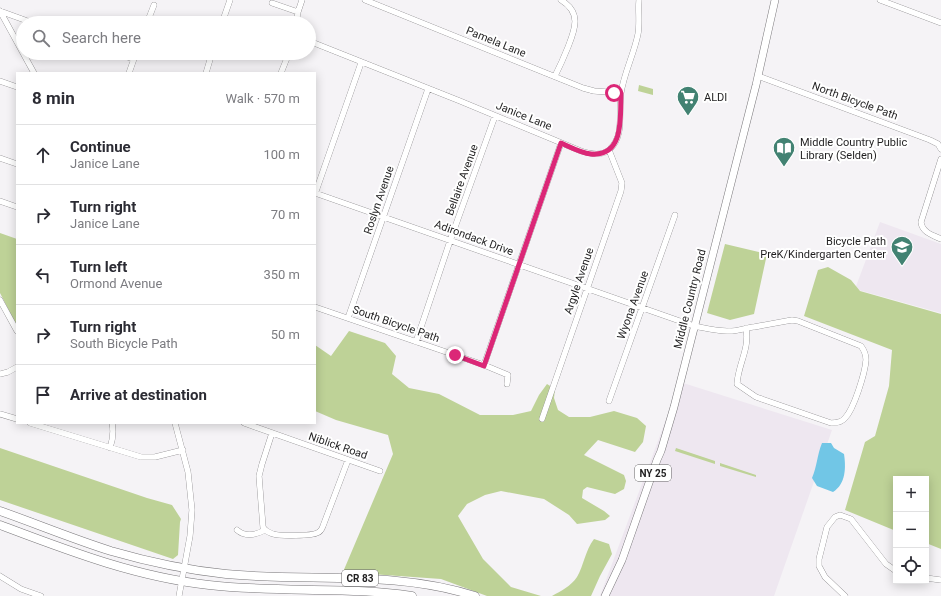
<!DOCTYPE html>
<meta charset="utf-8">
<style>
:root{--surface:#fff;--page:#f7f7f7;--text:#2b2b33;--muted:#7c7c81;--line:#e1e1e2}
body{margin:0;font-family:Roboto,sans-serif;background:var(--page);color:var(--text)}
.controls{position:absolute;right:12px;bottom:12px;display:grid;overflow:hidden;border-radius:0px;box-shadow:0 2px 10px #0003}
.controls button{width:36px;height:36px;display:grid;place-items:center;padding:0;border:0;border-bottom:1px solid var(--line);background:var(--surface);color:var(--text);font:20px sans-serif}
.stop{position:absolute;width:12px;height:12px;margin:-9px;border:3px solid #db2777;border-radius:50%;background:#fff}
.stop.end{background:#db2777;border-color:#fff;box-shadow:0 1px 4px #0008}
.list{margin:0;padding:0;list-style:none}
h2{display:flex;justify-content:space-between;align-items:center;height:52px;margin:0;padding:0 16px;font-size:17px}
h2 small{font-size:13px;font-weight:400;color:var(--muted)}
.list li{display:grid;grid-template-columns:26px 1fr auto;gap:12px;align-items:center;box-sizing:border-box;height:60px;padding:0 16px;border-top:1px solid var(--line)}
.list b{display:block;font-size:15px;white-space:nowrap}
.list p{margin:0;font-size:13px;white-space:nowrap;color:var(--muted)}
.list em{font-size:13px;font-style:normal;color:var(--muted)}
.icon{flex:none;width:22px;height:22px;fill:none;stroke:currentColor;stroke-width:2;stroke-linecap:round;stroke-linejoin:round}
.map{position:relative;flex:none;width:941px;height:596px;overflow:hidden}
.search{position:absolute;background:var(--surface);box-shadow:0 2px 10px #0003;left:16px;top:16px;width:300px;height:44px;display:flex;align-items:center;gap:10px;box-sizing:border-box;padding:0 14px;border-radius:22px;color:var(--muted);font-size:15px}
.panel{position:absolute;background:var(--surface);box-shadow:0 2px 10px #0003;left:16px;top:72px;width:300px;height:352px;border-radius:0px}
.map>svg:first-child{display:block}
.built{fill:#eee7f0}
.green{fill:#bed297}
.water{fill:#71c6e6}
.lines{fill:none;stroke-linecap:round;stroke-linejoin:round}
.minor-casing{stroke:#79777a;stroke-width:6}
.major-casing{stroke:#79777a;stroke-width:8}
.highway-casing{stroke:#79777a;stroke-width:9}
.minor{stroke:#fff;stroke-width:5.5}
.major{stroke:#fff;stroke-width:7}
.highway{stroke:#fff;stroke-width:8}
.route{stroke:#db2777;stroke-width:5}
.labels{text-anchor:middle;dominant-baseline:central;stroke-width:4;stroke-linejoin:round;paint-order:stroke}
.shield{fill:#fff;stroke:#636263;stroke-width:1}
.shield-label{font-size:10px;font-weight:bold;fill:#201f20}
.street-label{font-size:11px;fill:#201f20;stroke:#fff}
.poi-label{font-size:11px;fill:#201f20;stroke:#fff;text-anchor:start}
</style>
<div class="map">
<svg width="941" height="596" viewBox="0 0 941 596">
<rect width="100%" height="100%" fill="#f5f3f6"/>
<path class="built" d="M 880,222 L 941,244 L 941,313 L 855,289 Z
M 680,382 L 832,430 L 774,596 L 600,596 Z"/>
<path class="green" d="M 639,85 L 653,89 L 653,95 L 638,91 Z
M 0,233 L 17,239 L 17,326 L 0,293 Z
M 725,244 L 767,254 L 754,314 L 730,320 L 707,313 Z
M 828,267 L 851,280 L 860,291 L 941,314 L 941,549 L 926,543 L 926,479 L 896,479 L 896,531 L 845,510 L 865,442 L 875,436 L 889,386 L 892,350 L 804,316 L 818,270 Z
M 349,331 L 385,343 L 396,356 L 392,374 L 409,388 L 439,394 L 480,415 L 513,415 L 531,411 L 539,395 L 547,384 L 555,389 L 554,398 L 558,410 L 569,417 L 590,417 L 614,411 L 637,418 L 646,426 L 643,442 L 635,452 L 598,440 L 584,455 L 624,475 L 626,481 L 624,489 L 615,494 L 587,487 L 583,490 L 582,498 L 604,511 L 610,516 L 605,520 L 577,524 L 569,515 L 544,499 L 501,491 L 485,495 L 467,504 L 458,516 L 483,559 L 511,587 L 541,596 L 487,596 L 441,579 L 343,572 L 393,454 L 388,435 L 336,420 L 315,411 L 315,345 L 331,356 Z
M 0,448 L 147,498 L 172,505 L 181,519 L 180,522 L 178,555 L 173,559 L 0,500 Z
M 676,448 L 715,461 L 715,464 L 675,451 Z
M 720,463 L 756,475 L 756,477 L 720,466 Z
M 594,539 L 609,544 L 612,554 L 600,576 L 591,596 L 552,596 C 561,591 571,586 577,577 C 584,565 585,551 594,539 Z"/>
<path class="water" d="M 822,443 L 831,443 L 834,448 L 844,454 C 846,467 846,484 833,492 L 817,486 L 812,478 C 817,467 817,455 822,443 Z"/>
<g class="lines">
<g class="minor-casing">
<path id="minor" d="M 365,0 L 583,88 L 594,91 L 621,93
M 880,0 L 941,23
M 272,3 L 298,12
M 0,11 L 23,53
M 0,11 L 33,23
M 147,23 L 154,5
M 222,23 L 230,0
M 296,23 L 298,12 L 302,0
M 309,41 L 460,101 L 581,151 C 590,154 602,157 610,149 C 625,135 618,112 621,93 C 624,73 634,54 638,34 C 640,23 638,11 639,0
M 23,53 L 34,73
M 116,53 L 133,59
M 129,73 L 136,53
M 206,73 L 212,53
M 281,73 L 289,53
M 555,76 C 560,66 564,57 568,47 C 575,29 582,13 561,0
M 758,76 L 930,140 L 938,144 L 941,149
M 0,81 L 17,87
M 0,158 L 17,164
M 941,159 L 921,222 C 922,232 932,235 941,239
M 315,193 L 694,326 C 705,328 716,331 727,331 C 735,332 745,328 753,327 L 754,327 L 792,320 L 798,321 L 861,346 C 864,350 866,354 866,360 C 865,373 854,409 845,418 C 842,422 836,423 831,423 L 756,397 L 737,384 C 738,364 750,349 746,328
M 315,194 L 361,63
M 0,201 L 17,207
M 0,300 L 17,331
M 315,307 L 484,365 L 508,375 L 507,384
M 348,318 L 428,89
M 416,342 L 450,241 L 495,116
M 484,365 L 561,143
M 0,374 L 8,372 L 17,367
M 609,401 L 675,215
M 0,414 L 17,419
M 542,419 L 621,191 L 622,183 L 609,150
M 30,423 L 141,457 L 155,457 L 183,450
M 175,423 L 188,472 L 192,510 L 190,536 L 179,596
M 244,423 L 380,471
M 272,433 L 262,464 L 259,476 L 263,527 C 265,531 268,532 273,534 C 279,536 312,536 317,533 C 320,532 322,529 323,526 L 348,460
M 110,448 C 113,439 114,432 112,423
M 237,530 C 245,537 256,535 265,530
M 0,576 L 21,589 L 41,596
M 926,578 L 941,580
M 845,596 L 825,577 L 819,566 L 819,559 L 827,527 L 835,517 L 840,515 L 851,519 L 886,564 L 896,571"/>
</g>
<g class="major-casing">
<path id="major" d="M 605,596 L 622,560 L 657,460 L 661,451 L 674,407 L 756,85 L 775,0"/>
</g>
<g class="highway-casing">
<path id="highway" d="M 0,511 C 37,524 73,539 111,551 C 149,562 187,570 226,574 C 310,582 394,570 475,596
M 0,525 C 69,551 136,577 209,585 C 277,593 345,586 412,596"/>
</g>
<use href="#minor" class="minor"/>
<use href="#major" class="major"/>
<use href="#highway" class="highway"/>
</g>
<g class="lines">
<path class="route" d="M 455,355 L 484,366 L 561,143 C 570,147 581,153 591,154 C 625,157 620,116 621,93 L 614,93"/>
</g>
<defs>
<g id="supermarket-pin" transform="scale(1.15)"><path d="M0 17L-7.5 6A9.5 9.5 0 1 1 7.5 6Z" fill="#428272" stroke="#fff"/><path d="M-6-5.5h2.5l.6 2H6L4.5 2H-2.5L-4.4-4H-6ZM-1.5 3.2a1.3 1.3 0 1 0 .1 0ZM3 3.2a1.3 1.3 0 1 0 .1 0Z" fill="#fff"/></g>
<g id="library-pin" transform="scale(1.15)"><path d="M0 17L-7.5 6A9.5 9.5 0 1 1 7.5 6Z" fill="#428272" stroke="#fff"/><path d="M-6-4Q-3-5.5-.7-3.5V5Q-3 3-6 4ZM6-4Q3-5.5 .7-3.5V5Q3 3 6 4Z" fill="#fff"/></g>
<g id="school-pin" transform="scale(1.15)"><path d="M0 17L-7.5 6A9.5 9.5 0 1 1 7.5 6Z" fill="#428272" stroke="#fff"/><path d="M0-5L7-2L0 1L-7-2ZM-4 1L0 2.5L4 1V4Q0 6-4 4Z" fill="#fff"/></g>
</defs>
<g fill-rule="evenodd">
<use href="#supermarket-pin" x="688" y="97"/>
<use href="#library-pin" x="784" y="148"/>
<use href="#school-pin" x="902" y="247"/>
</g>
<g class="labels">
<g class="shield">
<rect x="635" y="465" width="36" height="16" rx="3"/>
<rect x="342" y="570" width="36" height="16" rx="3"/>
</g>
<g class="shield-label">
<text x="653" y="473">NY 25</text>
<text x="360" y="578">CR 83</text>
</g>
<g class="street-label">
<text transform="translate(496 42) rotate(22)">Pamela Lane</text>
<text transform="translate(855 101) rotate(20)">North Bicycle Path</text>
<text transform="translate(524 116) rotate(22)">Janice Lane</text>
<text transform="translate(462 180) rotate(-70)">Bellaire Avenue</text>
<text transform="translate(379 200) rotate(-71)">Roslyn Avenue</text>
<text transform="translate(474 238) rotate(20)">Adirondack Drive</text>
<text transform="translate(579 281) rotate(-71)">Argyle Avenue</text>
<text transform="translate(690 299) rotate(-76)">Middle Country Road</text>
<text transform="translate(633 305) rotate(-70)">Wyona Avenue</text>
<text transform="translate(396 324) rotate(19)">South Bicycle Path</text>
<text transform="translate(338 446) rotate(19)">Niblick Road</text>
</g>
<g class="poi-label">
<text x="704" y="97">ALDI</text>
<text x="800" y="142">Middle Country Public<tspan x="800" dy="13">Library (Selden)</tspan></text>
<text x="886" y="241" text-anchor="end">Bicycle Path<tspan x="886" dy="13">PreK/Kindergarten Center</tspan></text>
</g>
</g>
</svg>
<div class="controls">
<button>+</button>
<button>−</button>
<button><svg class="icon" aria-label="locate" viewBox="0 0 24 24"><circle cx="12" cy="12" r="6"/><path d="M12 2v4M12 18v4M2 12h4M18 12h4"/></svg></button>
</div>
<div class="stop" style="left:614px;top:93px"></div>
<div class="stop end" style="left:455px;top:355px"></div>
<div class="search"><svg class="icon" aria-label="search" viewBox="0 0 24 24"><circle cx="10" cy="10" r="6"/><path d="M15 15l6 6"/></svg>Search here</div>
<section class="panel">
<h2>8 min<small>Walk · 570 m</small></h2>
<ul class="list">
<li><svg class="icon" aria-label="ahead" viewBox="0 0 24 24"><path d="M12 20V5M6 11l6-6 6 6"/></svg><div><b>Continue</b><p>Janice Lane</p></div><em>100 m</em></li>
<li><svg class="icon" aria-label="right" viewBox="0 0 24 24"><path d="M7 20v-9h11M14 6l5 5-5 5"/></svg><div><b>Turn right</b><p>Janice Lane</p></div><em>70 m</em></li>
<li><svg class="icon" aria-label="left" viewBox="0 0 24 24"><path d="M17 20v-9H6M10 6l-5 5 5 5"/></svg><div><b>Turn left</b><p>Ormond Avenue</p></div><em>350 m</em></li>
<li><svg class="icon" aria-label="right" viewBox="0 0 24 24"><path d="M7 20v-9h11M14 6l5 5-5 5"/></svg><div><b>Turn right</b><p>South Bicycle Path</p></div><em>50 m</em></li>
<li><svg class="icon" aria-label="arrive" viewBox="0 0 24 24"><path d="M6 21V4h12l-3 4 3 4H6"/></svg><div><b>Arrive at destination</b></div></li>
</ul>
</section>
</div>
